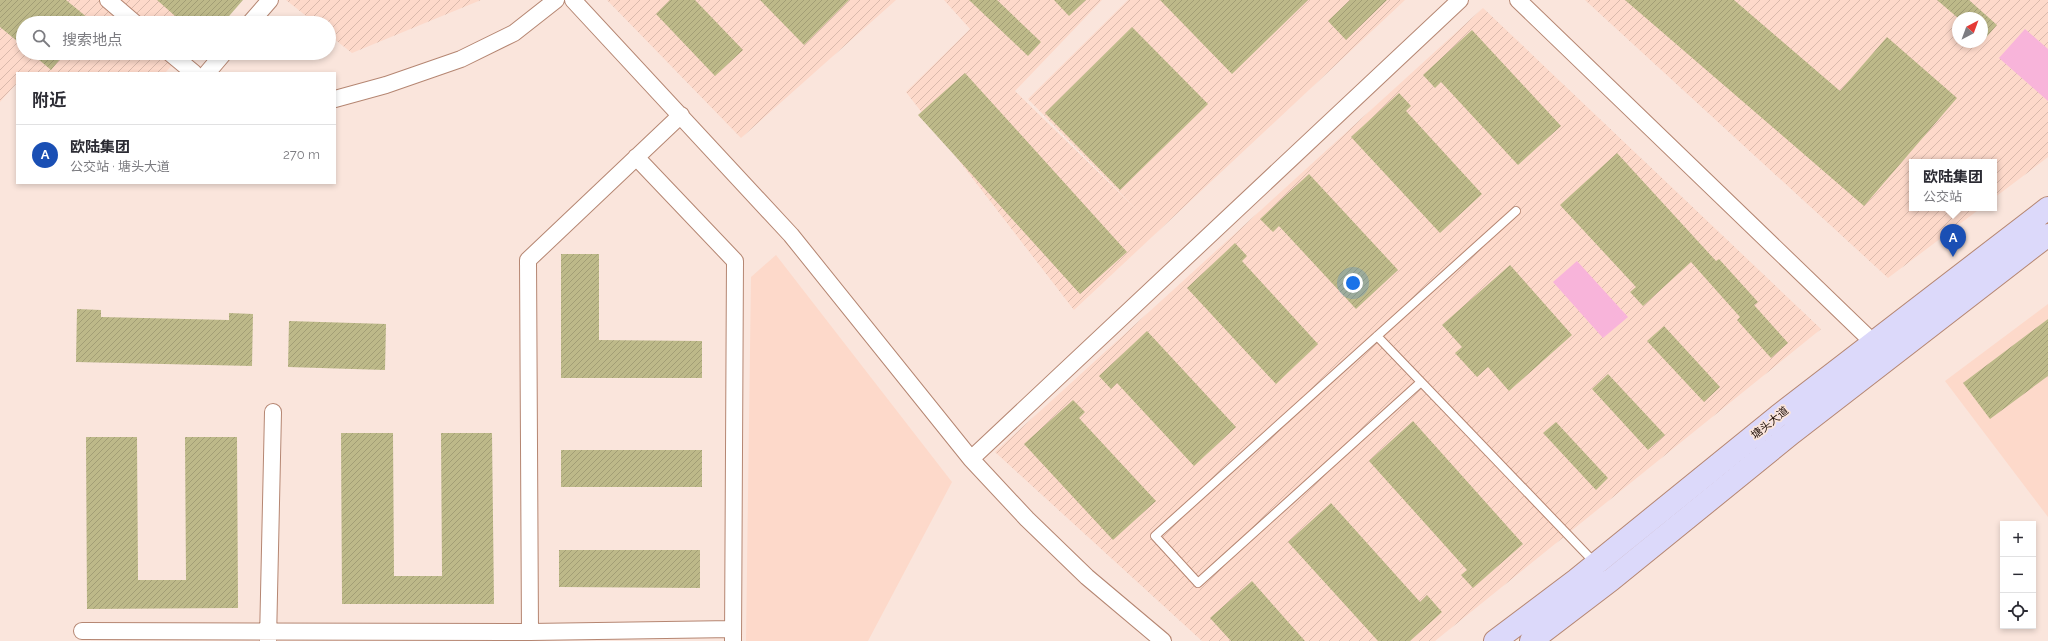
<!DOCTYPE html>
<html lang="zh">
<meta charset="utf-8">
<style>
:root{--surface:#fff;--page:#f2f2f3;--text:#2b2b33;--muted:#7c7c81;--line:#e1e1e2;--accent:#407d93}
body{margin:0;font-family:Raleway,"Noto Sans SC",sans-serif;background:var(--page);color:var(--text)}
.controls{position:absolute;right:12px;bottom:12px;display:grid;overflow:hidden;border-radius:0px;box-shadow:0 2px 6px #0003}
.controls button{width:36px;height:36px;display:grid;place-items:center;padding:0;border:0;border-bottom:1px solid var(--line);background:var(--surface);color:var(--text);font:20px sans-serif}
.compass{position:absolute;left:1952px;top:12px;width:36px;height:36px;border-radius:50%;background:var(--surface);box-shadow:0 2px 6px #0003;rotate:41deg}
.you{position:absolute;left:1353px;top:283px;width:14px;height:14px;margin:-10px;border:3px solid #fff;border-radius:50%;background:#1a73e8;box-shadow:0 0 0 6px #1a73e833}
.badge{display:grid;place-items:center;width:26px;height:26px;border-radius:50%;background:var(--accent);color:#fff;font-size:13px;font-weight:700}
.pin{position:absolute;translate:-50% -33px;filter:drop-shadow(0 1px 2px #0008)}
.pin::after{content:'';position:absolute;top:21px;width:14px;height:12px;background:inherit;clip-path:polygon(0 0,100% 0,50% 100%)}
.popup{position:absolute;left:1909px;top:159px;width:88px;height:52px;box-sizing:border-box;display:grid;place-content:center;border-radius:0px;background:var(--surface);filter:drop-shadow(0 1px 3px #0005);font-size:13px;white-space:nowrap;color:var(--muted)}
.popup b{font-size:15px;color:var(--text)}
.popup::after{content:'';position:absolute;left:50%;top:100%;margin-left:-8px;border:8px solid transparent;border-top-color:var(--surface)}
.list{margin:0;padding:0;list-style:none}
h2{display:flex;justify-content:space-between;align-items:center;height:52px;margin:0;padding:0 16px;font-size:17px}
h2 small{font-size:13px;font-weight:400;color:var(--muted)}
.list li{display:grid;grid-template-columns:26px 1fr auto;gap:12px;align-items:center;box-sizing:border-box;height:60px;padding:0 16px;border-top:1px solid var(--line)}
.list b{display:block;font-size:15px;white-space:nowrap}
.list p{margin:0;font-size:13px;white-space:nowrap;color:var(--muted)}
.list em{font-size:13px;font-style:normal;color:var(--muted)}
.icon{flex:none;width:22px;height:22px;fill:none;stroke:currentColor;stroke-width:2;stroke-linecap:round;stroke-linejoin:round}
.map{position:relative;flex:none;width:2048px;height:641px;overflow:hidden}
.search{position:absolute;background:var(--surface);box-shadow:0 2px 6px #0003;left:16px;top:16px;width:320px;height:44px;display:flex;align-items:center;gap:10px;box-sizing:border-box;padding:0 14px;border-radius:22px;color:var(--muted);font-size:15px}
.panel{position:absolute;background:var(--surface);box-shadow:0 2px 6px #0003;left:16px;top:72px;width:320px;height:112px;border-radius:0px}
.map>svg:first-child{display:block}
.built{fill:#fdd9ca}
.industrial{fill:url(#industrial-furrows);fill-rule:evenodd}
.green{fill:#f8b4da}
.building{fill:url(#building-hatch)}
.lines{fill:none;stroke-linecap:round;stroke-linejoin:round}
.lane-casing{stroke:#b58672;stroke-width:10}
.street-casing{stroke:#b58672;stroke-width:18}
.secondary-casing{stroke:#b58672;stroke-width:24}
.lane{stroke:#fff;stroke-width:8}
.street{stroke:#fff;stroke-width:16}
.secondary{stroke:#dcd9fa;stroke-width:22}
.labels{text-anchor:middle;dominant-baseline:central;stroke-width:3.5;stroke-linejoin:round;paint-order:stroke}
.street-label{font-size:11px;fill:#211008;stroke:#fae5dc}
</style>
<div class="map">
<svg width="2048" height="641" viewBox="0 0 2048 641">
<defs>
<pattern id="industrial-furrows" width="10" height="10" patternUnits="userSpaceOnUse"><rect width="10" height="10" fill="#fdd9ca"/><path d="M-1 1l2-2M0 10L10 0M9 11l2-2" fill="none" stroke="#d9b9ac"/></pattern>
<pattern id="building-hatch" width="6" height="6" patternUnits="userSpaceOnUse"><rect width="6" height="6" fill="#bdb989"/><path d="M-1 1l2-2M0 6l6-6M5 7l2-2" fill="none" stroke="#a29e75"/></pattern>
</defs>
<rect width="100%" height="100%" fill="#fae5dc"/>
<path class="built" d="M 776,255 L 952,482 L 868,641 L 746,641 L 751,277 Z
M 2048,304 L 2048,517 L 1945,381 Z"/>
<path class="industrial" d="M 0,0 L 233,0 L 212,23 L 23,23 L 23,53 L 183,53 L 165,73 L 17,73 L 17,83 L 0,102 Z
M 286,0 L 481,0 L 352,53 L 329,35 L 329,23 L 315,23 Z
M 607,0 L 896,0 L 741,138 Z
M 944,0 L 1102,0 L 1015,91 L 1138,211 L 1028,99 L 1128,0 L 1405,0 L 1074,310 L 906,92 L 970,29 Z
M 1585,0 L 2048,0 L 2048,157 L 1994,198 L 1994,162 L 1912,162 L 1912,208 L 1981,208 L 1888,278 ZM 1958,18 L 1982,18 L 1982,42 L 1958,42 Z
M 1483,8 L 1821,329 L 1435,641 L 1202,641 L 995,452 Z"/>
<path class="green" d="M 2025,29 L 2048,49 L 2048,101 L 1999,58 Z
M 1577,261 L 1628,317 L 1603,338 L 1553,282 Z"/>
<path class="building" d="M 0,0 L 66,0 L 94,23 L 23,23 L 23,46 L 0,27 Z
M 157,0 L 243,0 L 223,23 L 183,23 Z
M 670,0 L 695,0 L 743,50 L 715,76 L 656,14 Z
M 760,0 L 849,0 L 804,45 Z
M 969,0 L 997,0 L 1041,42 L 1028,56 Z
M 1054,0 L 1086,0 L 1069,16 Z
M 1160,0 L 1308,0 L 1232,74 Z
M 1350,0 L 1387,0 L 1346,40 L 1328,21 Z
M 1625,0 L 1734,0 L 1840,91 L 1887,37 L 1957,98 L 1864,206 Z
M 1937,0 L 1969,0 L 1997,25 L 1982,42 L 1982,18 L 1958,18 Z
M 1132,27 L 1208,104 L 1120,190 L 1045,113 Z
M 1472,30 L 1561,126 L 1518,165 L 1441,82 L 1435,88 L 1423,75 Z
M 31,53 L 65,53 L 51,70 Z
M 965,73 L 1127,252 L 1080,294 L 918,115 Z
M 1399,93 L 1411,106 L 1406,111 L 1482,194 L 1440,233 L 1351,137 Z
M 1617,153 L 1716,261 L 1719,259 L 1758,302 L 1754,305 L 1788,343 L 1771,358 L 1737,320 L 1740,317 L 1691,262 L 1643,306 L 1630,292 L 1636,287 L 1560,205 Z
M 1309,174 L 1398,270 L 1356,309 L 1279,226 L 1273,232 L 1260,219 Z
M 1235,243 L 1247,256 L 1242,261 L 1318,344 L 1276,384 L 1187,288 Z
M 561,254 L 599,254 L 599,340 L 702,341 L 702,378 L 561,378 Z
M 1510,265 L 1572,335 L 1509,391 L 1488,367 L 1477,377 L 1455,353 L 1462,347 L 1442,325 Z
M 77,309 L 101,310 L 101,317 L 229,320 L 229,313 L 253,314 L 252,366 L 76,362 Z
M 2048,319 L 2048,376 L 1990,419 L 1963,383 Z
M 289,321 L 386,324 L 385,370 L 288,367 Z
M 1664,326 L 1720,387 L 1704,402 L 1647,341 Z
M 1147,331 L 1236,427 L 1194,466 L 1117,383 L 1111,389 L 1099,376 Z
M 1608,374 L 1665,435 L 1648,450 L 1592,389 Z
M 1073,400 L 1085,412 L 1079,418 L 1156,501 L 1113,540 L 1024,444 Z
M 1413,421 L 1523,544 L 1473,588 L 1461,575 L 1467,570 L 1369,461 Z
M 1556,422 L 1608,478 L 1596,490 L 1543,433 Z
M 341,433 L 393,433 L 394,576 L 442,576 L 441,433 L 492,433 L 494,604 L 342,604 Z
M 86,437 L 137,437 L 138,580 L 186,580 L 185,437 L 237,437 L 238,608 L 87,609 Z
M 561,450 L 702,450 L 702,487 L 561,487 Z
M 1331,503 L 1420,602 L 1427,595 L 1442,612 L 1410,641 L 1378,641 L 1288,542 Z
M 559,550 L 700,550 L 700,588 L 559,587 Z
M 1252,581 L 1305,641 L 1231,641 L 1210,618 Z"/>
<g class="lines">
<g class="lane-casing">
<path id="lane" d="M 1377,336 L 1595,563
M 1421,382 L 1198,583 L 1155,536 L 1516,211"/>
</g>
<g class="street-casing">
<path id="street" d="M 108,0 L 135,23
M 573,0 L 791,235 L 971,459 L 1027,519 L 1087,577 L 1163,641
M 1518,0 L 1881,350
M 250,23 L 270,0
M 170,53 L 194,73
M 207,73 L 224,53
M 335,99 L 386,85 L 461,59 L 514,33 L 556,0
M 636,157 L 735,261 L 733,641
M 971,459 L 1460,0
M 82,631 L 530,632 L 733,629
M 530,632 L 528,260 L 681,115
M 268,640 L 273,412"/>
</g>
<g class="secondary-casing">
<path id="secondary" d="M 1495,641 L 1576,580 L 1778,416 L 2048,208
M 1531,641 L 1611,580 L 1792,433 L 2048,235"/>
</g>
<use href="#lane" class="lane"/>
<use href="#street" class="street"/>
<use href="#secondary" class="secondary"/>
</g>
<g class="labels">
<g class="street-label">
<text transform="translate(1770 423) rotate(-39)">塘头大道</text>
</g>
</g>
</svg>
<div class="controls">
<button>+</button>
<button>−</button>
<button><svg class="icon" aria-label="locate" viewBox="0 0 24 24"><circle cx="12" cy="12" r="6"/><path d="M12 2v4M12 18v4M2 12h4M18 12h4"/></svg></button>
</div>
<svg class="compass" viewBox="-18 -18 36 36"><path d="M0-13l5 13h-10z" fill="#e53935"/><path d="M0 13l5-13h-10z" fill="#7c7c81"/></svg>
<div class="you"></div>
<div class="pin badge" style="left:1953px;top:257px;background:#1a4fb4">A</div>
<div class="popup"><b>欧陆集团</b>公交站</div>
<div class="search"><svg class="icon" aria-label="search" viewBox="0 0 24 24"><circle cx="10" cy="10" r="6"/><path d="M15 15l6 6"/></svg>搜索地点</div>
<section class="panel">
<h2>附近<small></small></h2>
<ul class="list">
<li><span class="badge" style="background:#1a4fb4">A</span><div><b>欧陆集团</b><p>公交站 · 塘头大道</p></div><em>270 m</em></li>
</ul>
</section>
</div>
